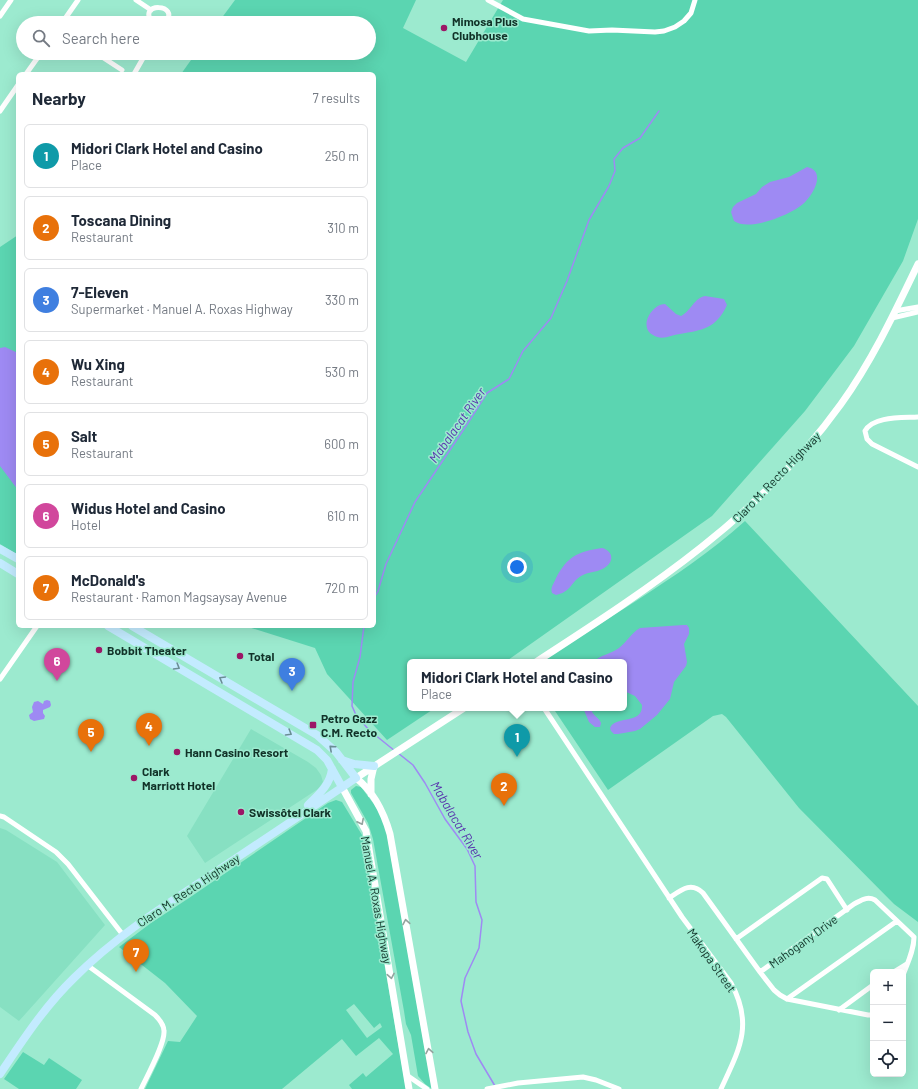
<!DOCTYPE html>
<meta charset="utf-8">
<style>
:root{--surface:#fff;--page:#f6f6f7;--text:#1f2937;--muted:#747a83;--line:#e0e1e3;--accent:#9c1666}
body{margin:0;font-family:Barlow,sans-serif;background:var(--page);color:var(--text)}
.controls{position:absolute;right:12px;bottom:12px;display:grid;overflow:hidden;border-radius:6px;box-shadow:0 4px 16px #0002}
.controls button{width:36px;height:36px;display:grid;place-items:center;padding:0;border:0;border-bottom:1px solid var(--line);background:var(--surface);color:var(--text);font:20px sans-serif}
.you{position:absolute;left:517px;top:567px;width:14px;height:14px;margin:-10px;border:3px solid #fff;border-radius:50%;background:#1a73e8;box-shadow:0 0 0 6px #1a73e833}
.badge{display:grid;place-items:center;width:26px;height:26px;border-radius:50%;background:var(--accent);color:#fff;font-size:13px;font-weight:700}
.pin{position:absolute;translate:-50% -33px;filter:drop-shadow(0 1px 2px #0008)}
.pin::after{content:'';position:absolute;top:21px;width:14px;height:12px;background:inherit;clip-path:polygon(0 0,100% 0,50% 100%)}
.popup{position:absolute;left:407px;top:659px;width:220px;height:52px;box-sizing:border-box;display:grid;place-content:center;border-radius:6px;background:var(--surface);filter:drop-shadow(0 1px 3px #0005);font-size:13px;white-space:nowrap;color:var(--muted)}
.popup b{font-size:15px;color:var(--text)}
.popup::after{content:'';position:absolute;left:50%;top:100%;margin-left:-8px;border:8px solid transparent;border-top-color:var(--surface)}
.list{margin:0;padding:0;list-style:none}
h2{display:flex;justify-content:space-between;align-items:center;height:52px;margin:0;padding:0 16px;font-size:17px}
h2 small{font-size:13px;font-weight:400;color:var(--muted)}
.list li{display:grid;grid-template-columns:26px 1fr auto;gap:12px;align-items:center;box-sizing:border-box;height:64px;margin:0 8px 8px;padding:0 8px;border:1px solid var(--line);border-radius:6px}
.list b{display:block;font-size:15px;white-space:nowrap}
.list p{margin:0;font-size:13px;white-space:nowrap;color:var(--muted)}
.list em{font-size:13px;font-style:normal;color:var(--muted)}
.icon{flex:none;width:22px;height:22px;fill:none;stroke:currentColor;stroke-width:2;stroke-linecap:round;stroke-linejoin:round}
.map{position:relative;flex:none;width:918px;height:1089px;overflow:hidden}
.search{position:absolute;background:var(--surface);box-shadow:0 4px 16px #0002;left:16px;top:16px;width:360px;height:44px;display:flex;align-items:center;gap:10px;box-sizing:border-box;padding:0 14px;border-radius:22px;color:var(--muted);font-size:15px}
.panel{position:absolute;background:var(--surface);box-shadow:0 4px 16px #0002;left:16px;top:72px;width:360px;height:556px;border-radius:6px}
.map>svg:first-child{display:block}
.built{fill:#87e0c2}
.green{fill:#5bd5b1;fill-rule:evenodd}
.water{fill:#9e8af3}
.lines{fill:none;stroke-linecap:round;stroke-linejoin:round}
.stream{stroke:#9e8af3;stroke-width:1.5}
.minor{stroke:#fff;stroke-width:5}
.secondary{stroke:#fff;stroke-width:7}
.primary{stroke:#c3ebff;stroke-width:8}
.oneway{stroke:#6a8e94}
.oneway2{stroke:#94a39e}
.poi-dot{fill:#9c1666;stroke:#9ceacf;stroke-width:1.5}
.labels{text-anchor:middle;dominant-baseline:central;stroke-width:3;stroke-linejoin:round;paint-order:stroke}
.poi-label{font-size:12px;font-weight:bold;fill:#113228;stroke:#9ceacf;text-anchor:start}
.street-label{font-size:12px;fill:#113228;stroke:#9ceacf}
.water-label{font-size:13px;font-style:italic;fill:#5733ac;stroke:#9ceacf}
</style>
<div class="map">
<svg width="918" height="1089" viewBox="0 0 918 1089">
<rect width="100%" height="100%" fill="#9ceacf"/>
<path class="built" d="M 251,729 L 308,762 L 316,768 L 321,775 L 323,782 L 318,789 L 205,863 L 187,836 Z
M 0,828 L 6,830 L 57,862 L 105,925 L 19,1021 L 0,1007 Z"/>
<path class="green" d="M 235,0 L 416,0 L 403,28 L 466,62 L 503,0 L 918,0 L 918,219 L 903,261 L 854,346 L 805,411 L 712,516 L 505,662 L 410,662 L 410,708 L 435,708 L 387,740 L 327,674 L 315,648 L 245,626 L 374,626 L 374,74 L 181,74 L 196,53 L 369,53 L 369,23 L 218,23 Z
M 18,235 L 18,555 L 0,544 L 0,247 Z
M 745,521 L 918,706 L 918,922 L 894,904 L 799,808 L 726,717 L 722,714 L 713,716 L 608,790 L 553,708 L 624,708 L 624,662 L 540,662 C 572,642 604,621 636,601 C 674,576 711,552 745,521 Z
M 356,786 L 361,787 L 376,807 L 385,823 L 432,1089 L 425,1084 L 418,1076 L 411,1035 L 406,1024 L 404,1011 L 373,839 L 368,823 L 351,793 L 351,790 Z
M 336,800 L 342,802 L 362,835 L 406,1089 L 352,1089 L 349,1085 L 363,1073 L 366,1077 L 393,1054 L 379,1038 L 356,1056 L 342,1039 L 282,1089 L 145,1089 L 168,1041 L 180,1042 L 197,1016 L 165,983 L 119,947 L 151,923 L 189,898 L 328,803 ZM 354,1004 L 374,1028 L 380,1023 L 382,1027 L 367,1038 L 346,1010 Z
M 23,1052 L 44,1065 L 49,1058 L 82,1080 L 76,1089 L 19,1089 L 4,1079 Z"/>
<path class="water" d="M 807,167 C 827,171 813,195 803,204 C 790,215 749,232 734,221 L 731,212 L 733,207 L 737,203 L 756,194 L 762,187 L 770,182 L 789,177 Z
M 705,296 L 724,299 L 727,305 C 716,329 702,330 680,334 C 671,335 662,341 653,335 C 638,327 652,304 665,304 L 676,314 L 681,316 C 691,311 694,298 705,296 Z
M 5,347 L 18,353 L 18,490 L 0,466 L 0,348 Z
M 602,548 C 611,550 615,559 607,566 C 599,573 589,571 581,576 C 571,582 571,592 556,595 L 552,593 C 550,587 554,584 556,578 C 568,556 577,552 602,548 Z
M 683,625 L 687,625 L 689,628 L 689,634 L 684,644 L 687,662 L 686,666 L 674,682 L 670,699 L 657,715 L 640,729 L 635,731 L 618,734 L 614,734 L 611,731 L 610,728 C 616,715 643,725 642,705 L 635,696 L 624,691 L 624,662 L 593,662 C 600,655 611,654 619,648 C 627,642 631,633 640,628 Z
M 47,700 L 50,701 L 51,705 L 50,707 L 43,710 L 43,713 L 45,716 L 44,719 L 34,721 L 30,719 L 29,715 L 33,712 L 32,707 L 34,702 L 38,701 L 43,704 L 44,701 Z
M 583,708 L 591,708 C 592,716 599,717 601,723 L 600,727 L 595,727 L 589,722 Z"/>
<g class="lines">
<path class="stream" d="M 374,598 L 378,591 L 386,564 L 415,502 L 466,426 L 487,393 L 509,379 L 523,351 L 551,318 L 567,281 L 589,220 L 609,186 L 615,171 L 614,159 L 623,148 L 640,138 L 659,111
M 364,626 L 360,657 L 353,682 L 352,706 L 356,715 L 369,730 L 395,751
M 398,753 L 413,765 L 425,783 L 445,819 L 467,849 L 475,866 L 476,902 L 482,920 L 479,948 L 465,978 L 461,1001 L 468,1032 L 476,1054 L 495,1086"/>
<path class="minor" d="M 136,0 L 151,10
M 488,0 L 523,19 L 589,31 L 612,30 L 655,32 L 664,31 L 675,27 L 684,21 L 691,13 L 695,0
M 0,16 L 11,0
M 62,23 L 78,0
M 153,23 C 135,2 182,3 165,23
M 96,53 L 122,70
M 26,74 L 41,53
M 134,74 L 146,53
M 0,111 L 18,85
M 895,311 L 918,307
M 892,318 L 918,312
M 918,417 C 902,418 873,416 865,431 L 867,439 L 872,444 L 918,467
M 0,679 L 37,626
M 544,708 L 682,917 L 731,983 C 754,1025 739,1050 721,1089
M 0,816 L 4,817 L 56,852 L 68,864 L 123,935
M 669,898 C 681,890 691,881 703,893 L 760,972 L 774,990 L 780,995 L 787,999 L 868,1015 L 873,1015
M 736,939 L 822,878 L 827,879 L 847,910
M 87,965 L 155,1015 C 160,1020 164,1025 164,1031 C 165,1044 147,1076 141,1089
M 760,972 L 854,904 C 862,900 867,896 875,900 L 914,937 C 914,950 908,962 903,975
M 894,972 L 907,964
M 787,999 L 897,921
M 839,1010 L 873,985
M 408,1076 L 427,1089
M 487,1089 L 518,1083 L 583,1077 L 596,1080 L 619,1089"/>
<path class="secondary" d="M 536,662 C 650,588 760,517 841,404 C 872,361 895,312 918,264
M 342,787 L 366,831 L 409,1089
M 371,794 L 371,779 L 374,766
M 435,1089 L 390,834 C 384,813 373,791 356,778 L 464,708"/>
<path class="primary" d="M 0,549 L 18,559
M 0,563 L 18,574
M 108,626 L 317,750 L 327,760 L 342,787
M 342,760 L 354,764 L 374,766
M 308,805 C 319,794 330,785 332,769
M 0,1074 C 23,1040 45,1006 74,978 C 113,939 159,909 205,879 C 255,845 306,812 356,778 L 336,752 L 317,735 L 132,626"/>
</g>
<defs><path id="oneway-chevron" d="M-2-3.5L2.5 0L-2 3.5" fill="none" stroke-width="1.6" stroke-linecap="round" stroke-linejoin="round"/></defs>
<g class="oneway">
<use href="#oneway-chevron" transform="translate(177 667) rotate(31)"/>
<use href="#oneway-chevron" transform="translate(222 679) rotate(-150)"/>
<use href="#oneway-chevron" transform="translate(289 733) rotate(31)"/>
<use href="#oneway-chevron" transform="translate(332 748) rotate(-138)"/>
</g>
<g class="oneway2">
<use href="#oneway-chevron" transform="translate(361 822) rotate(63)"/>
<use href="#oneway-chevron" transform="translate(406 922) rotate(-100)"/>
<use href="#oneway-chevron" transform="translate(391 976) rotate(80)"/>
<use href="#oneway-chevron" transform="translate(429 1051) rotate(-100)"/>
</g>
<g class="poi-dot">
<circle cx="444" cy="28" r="4"/>
<circle cx="99" cy="650" r="4"/>
<circle cx="240" cy="656" r="4"/>
<rect x="309" y="721" width="8" height="8" rx="2"/>
<circle cx="177" cy="752" r="4"/>
<circle cx="134" cy="778" r="4"/>
<circle cx="241" cy="812" r="4"/>
</g>
<g class="labels">
<g class="poi-label">
<text x="452" y="21">Mimosa Plus<tspan x="452" dy="14">Clubhouse</tspan></text>
<text x="107" y="650">Bobbit Theater</text>
<text x="248" y="656">Total</text>
<text x="321" y="718">Petro Gazz<tspan x="321" dy="14">C.M. Recto</tspan></text>
<text x="185" y="752">Hann Casino Resort</text>
<text x="142" y="771">Clark<tspan x="142" dy="14">Marriott Hotel</tspan></text>
<text x="249" y="812">Swissôtel Clark</text>
</g>
<g class="street-label">
<text transform="translate(776 477) rotate(-46)">Claro M. Recto Highway</text>
<text transform="translate(188 890) rotate(-34)">Claro M. Recto Highway</text>
<text transform="translate(377 900) rotate(80)">Manuel A. Roxas Highway</text>
<text transform="translate(803 941) rotate(-36)">Mahogany Drive</text>
<text transform="translate(712 960) rotate(55)">Makopa Street</text>
</g>
<g class="water-label">
<text transform="translate(457 425) rotate(-55)">Mabalacat River</text>
<text transform="translate(457 820) rotate(59)">Mabalacat River</text>
</g>
</g>
</svg>
<div class="controls">
<button>+</button>
<button>−</button>
<button><svg class="icon" aria-label="locate" viewBox="0 0 24 24"><circle cx="12" cy="12" r="6"/><path d="M12 2v4M12 18v4M2 12h4M18 12h4"/></svg></button>
</div>
<div class="you"></div>
<div class="pin badge" style="left:517px;top:757px;background:#0f9aa8">1</div>
<div class="popup"><b>Midori Clark Hotel and Casino</b>Place</div>
<div class="pin badge" style="left:504px;top:806px;background:#e8710a">2</div>
<div class="pin badge" style="left:292px;top:691px;background:#3f7fe0">3</div>
<div class="pin badge" style="left:149px;top:746px;background:#e8710a">4</div>
<div class="pin badge" style="left:91px;top:752px;background:#e8710a">5</div>
<div class="pin badge" style="left:57px;top:681px;background:#d1479c">6</div>
<div class="pin badge" style="left:136px;top:972px;background:#e8710a">7</div>
<div class="search"><svg class="icon" aria-label="search" viewBox="0 0 24 24"><circle cx="10" cy="10" r="6"/><path d="M15 15l6 6"/></svg>Search here</div>
<section class="panel">
<h2>Nearby<small>7 results</small></h2>
<ul class="list">
<li><span class="badge" style="background:#0f9aa8">1</span><div><b>Midori Clark Hotel and Casino</b><p>Place</p></div><em>250 m</em></li>
<li><span class="badge" style="background:#e8710a">2</span><div><b>Toscana Dining</b><p>Restaurant</p></div><em>310 m</em></li>
<li><span class="badge" style="background:#3f7fe0">3</span><div><b>7-Eleven</b><p>Supermarket · Manuel A. Roxas Highway</p></div><em>330 m</em></li>
<li><span class="badge" style="background:#e8710a">4</span><div><b>Wu Xing</b><p>Restaurant</p></div><em>530 m</em></li>
<li><span class="badge" style="background:#e8710a">5</span><div><b>Salt</b><p>Restaurant</p></div><em>600 m</em></li>
<li><span class="badge" style="background:#d1479c">6</span><div><b>Widus Hotel and Casino</b><p>Hotel</p></div><em>610 m</em></li>
<li><span class="badge" style="background:#e8710a">7</span><div><b>McDonald's</b><p>Restaurant · Ramon Magsaysay Avenue</p></div><em>720 m</em></li>
</ul>
</section>
</div>
